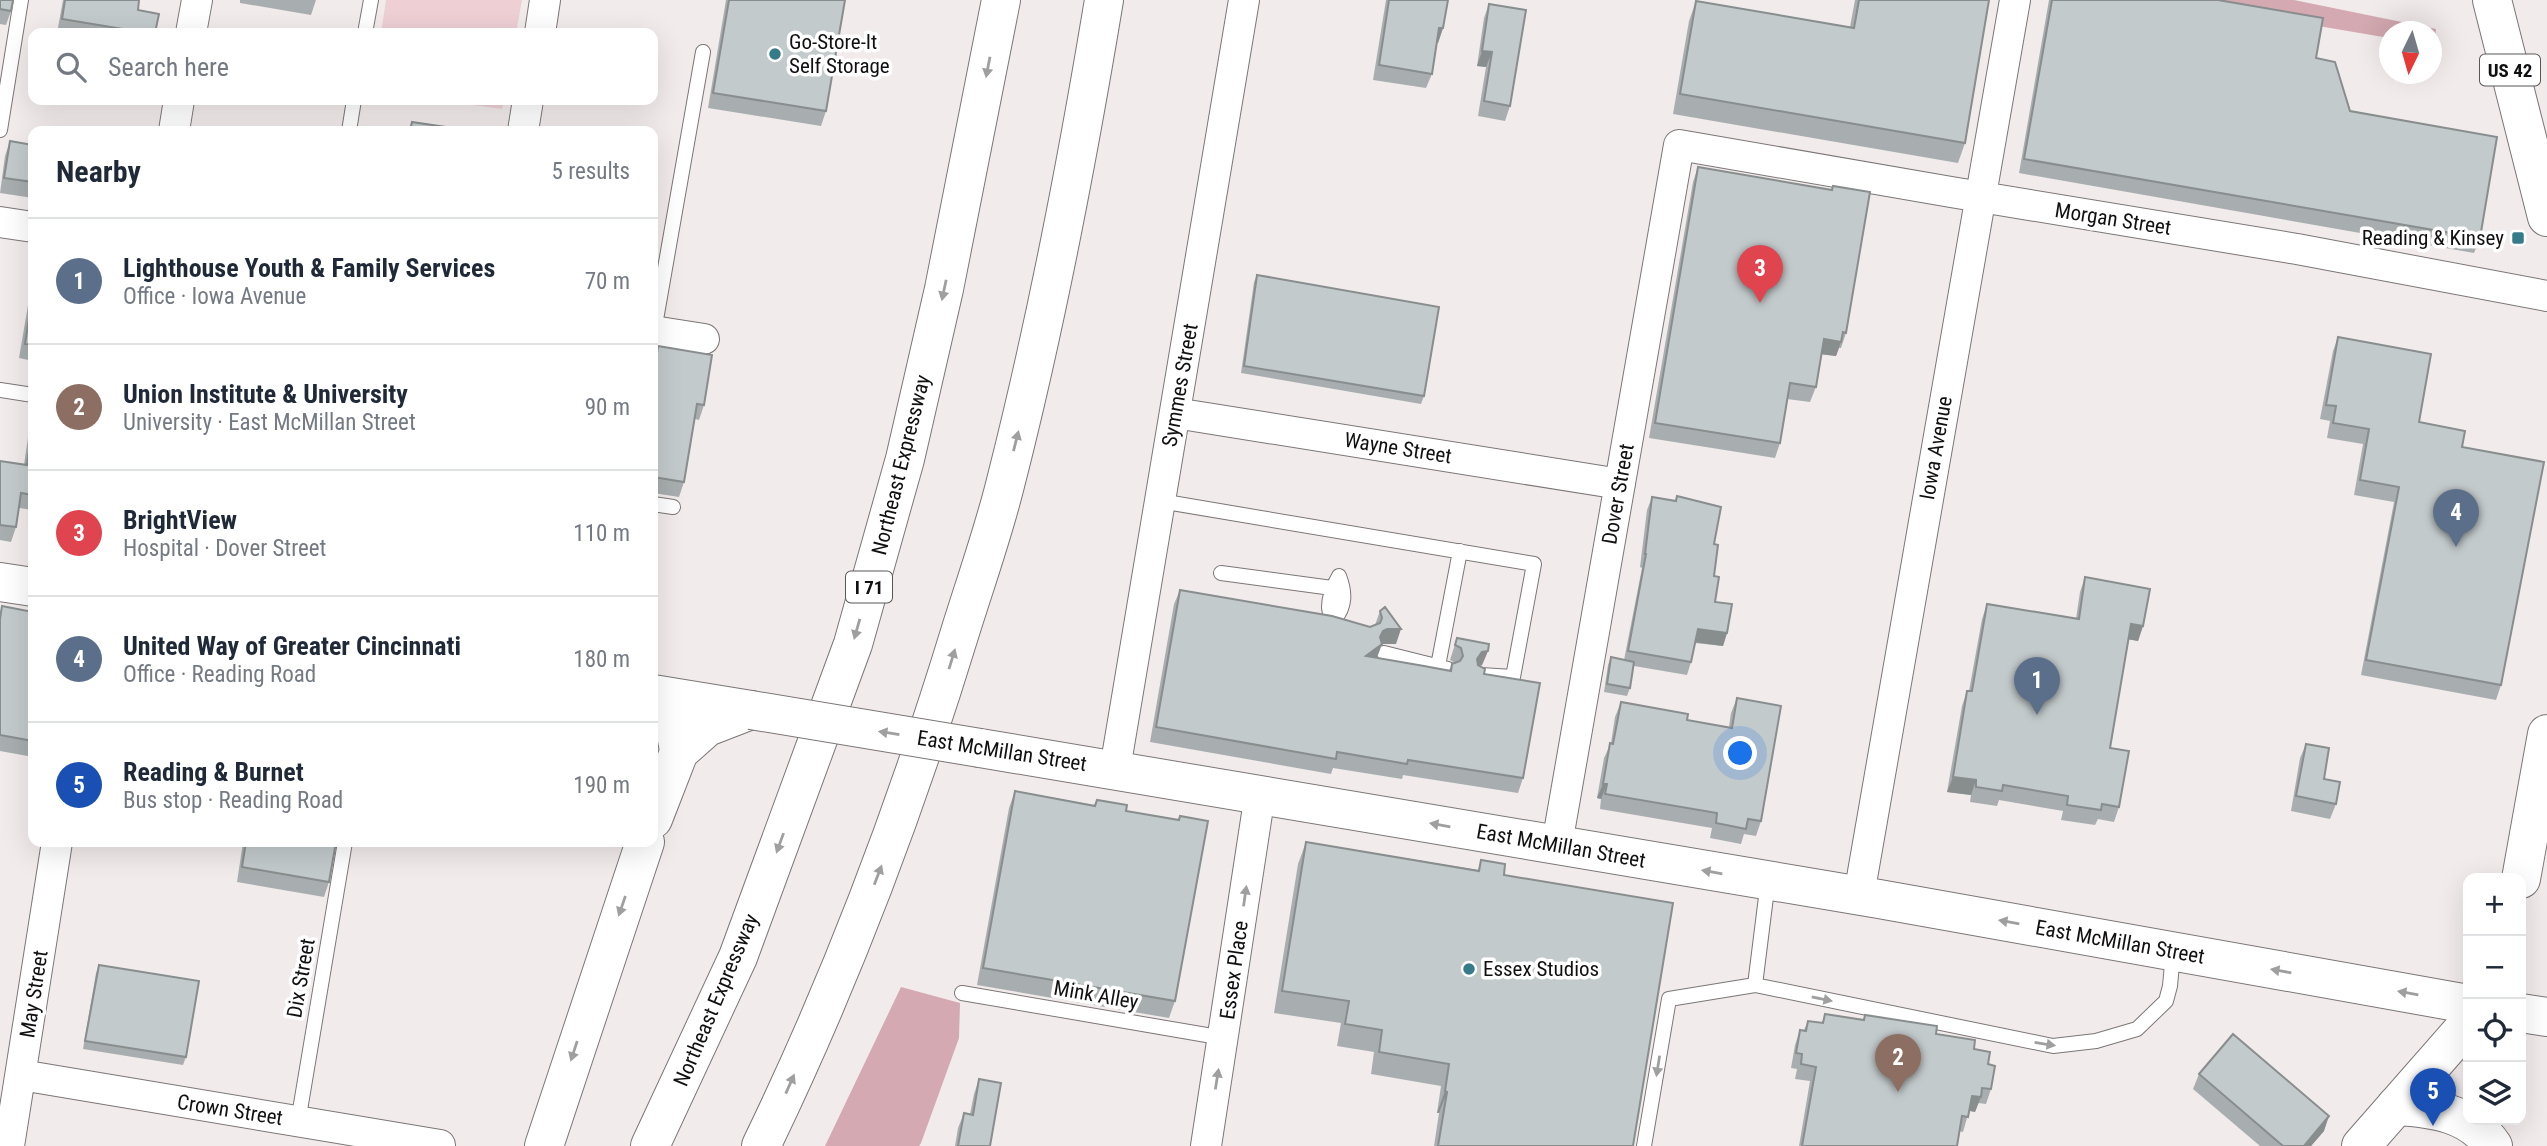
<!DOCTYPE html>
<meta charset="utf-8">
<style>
:root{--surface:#fff;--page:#f2f2f3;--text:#1f2937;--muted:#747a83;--line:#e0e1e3;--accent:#db2777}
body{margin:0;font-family:"Roboto Condensed",sans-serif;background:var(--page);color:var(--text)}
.controls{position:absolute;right:21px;bottom:21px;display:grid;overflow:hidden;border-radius:14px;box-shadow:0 7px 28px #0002}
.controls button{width:63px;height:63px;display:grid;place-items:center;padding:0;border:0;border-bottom:2px solid var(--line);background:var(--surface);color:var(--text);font:35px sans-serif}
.compass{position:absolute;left:2379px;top:21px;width:63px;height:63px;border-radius:50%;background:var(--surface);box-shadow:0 7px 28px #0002;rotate:185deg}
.you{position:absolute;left:1741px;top:754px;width:24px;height:24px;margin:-18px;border:5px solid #fff;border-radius:50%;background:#1a73e8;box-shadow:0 0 0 10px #1a73e833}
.badge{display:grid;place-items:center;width:46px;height:46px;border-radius:50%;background:var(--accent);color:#fff;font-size:23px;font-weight:700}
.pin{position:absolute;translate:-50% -58px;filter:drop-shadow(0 2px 4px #0008)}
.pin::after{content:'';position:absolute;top:37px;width:24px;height:21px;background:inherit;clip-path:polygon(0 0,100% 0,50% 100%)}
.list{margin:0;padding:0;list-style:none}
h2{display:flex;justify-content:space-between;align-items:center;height:91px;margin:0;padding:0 28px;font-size:30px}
h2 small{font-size:23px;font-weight:400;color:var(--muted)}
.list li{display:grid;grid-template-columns:46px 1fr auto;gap:21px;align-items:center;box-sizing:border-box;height:126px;padding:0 28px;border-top:2px solid var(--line)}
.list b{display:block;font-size:26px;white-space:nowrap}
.list p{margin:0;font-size:23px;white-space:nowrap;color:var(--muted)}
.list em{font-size:23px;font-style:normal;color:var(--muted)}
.icon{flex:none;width:38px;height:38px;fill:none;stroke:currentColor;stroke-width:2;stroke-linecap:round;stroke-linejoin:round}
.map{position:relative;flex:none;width:2547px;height:1146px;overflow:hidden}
.search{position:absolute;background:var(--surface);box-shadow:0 7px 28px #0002;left:28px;top:28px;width:630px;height:77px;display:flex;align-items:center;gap:18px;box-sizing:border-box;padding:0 24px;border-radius:14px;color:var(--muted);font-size:26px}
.panel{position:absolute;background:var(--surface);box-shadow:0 7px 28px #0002;left:28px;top:126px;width:630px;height:721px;border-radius:14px}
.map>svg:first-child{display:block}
.green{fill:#edcfd4}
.forest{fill:#d4a9b1}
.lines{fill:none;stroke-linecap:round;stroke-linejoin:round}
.lane-casing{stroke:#7c7676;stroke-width:16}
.street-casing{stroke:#7c7676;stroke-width:32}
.secondary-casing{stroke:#7c7676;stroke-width:40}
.primary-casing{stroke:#7c7676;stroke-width:40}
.highway-casing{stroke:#7c7676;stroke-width:40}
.lane{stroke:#fff;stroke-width:14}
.street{stroke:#fff;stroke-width:30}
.secondary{stroke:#fff;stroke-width:38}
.primary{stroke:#fff;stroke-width:38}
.highway{stroke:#fff;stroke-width:38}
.secondary-bridge-casing{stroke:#7c7676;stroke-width:40;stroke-linecap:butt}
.secondary-bridge{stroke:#fff;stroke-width:38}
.wall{fill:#a8aeaf}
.shaded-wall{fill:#888d8e}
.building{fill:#c3cacb;stroke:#888d8e;stroke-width:2}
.oneway{fill:#a09f9f}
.poi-dot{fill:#367b89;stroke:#fff;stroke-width:2.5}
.labels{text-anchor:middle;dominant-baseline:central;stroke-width:7;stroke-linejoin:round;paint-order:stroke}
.shield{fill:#fff;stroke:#585758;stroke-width:2}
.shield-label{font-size:19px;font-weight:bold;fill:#110f10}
.poi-label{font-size:21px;fill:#110f10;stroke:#fff;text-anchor:start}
.street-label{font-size:21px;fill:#110f10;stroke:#fff}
</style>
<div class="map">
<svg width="2547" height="1146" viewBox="0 0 2547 1146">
<rect width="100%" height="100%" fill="#f2ebec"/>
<path class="green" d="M 386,0 L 522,0 L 516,33 L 381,33 Z
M 438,100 L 504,100 L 502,109 Z"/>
<path class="forest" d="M 2219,0 L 2294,0 L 2436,29 L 2434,46 L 2432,46 L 2432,32 L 2390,32 L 2389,38 L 2218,9 Z
M 901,987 L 960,1003 L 959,1038 L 921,1143 L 919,1146 L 825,1146 Z"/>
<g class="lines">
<g class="lane-casing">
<path id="lane" d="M 365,33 L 371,0
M 0,130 L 21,0
M 349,131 L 354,100
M 654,331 L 703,52
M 0,390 L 33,395
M 1160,501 L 1534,564 L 1513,677 L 1481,675
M 653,504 L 673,507
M 1221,573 L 1332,588
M 1334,620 C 1346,606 1345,592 1339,576 C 1333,586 1329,595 1329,607 C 1329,613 1333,618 1334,625 L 1341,626
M 1384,653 L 1448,669
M 1438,666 L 1460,551
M 1755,985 L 1768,881
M 962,993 L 1224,1038
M 298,1122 L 345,842
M 1644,1146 L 1669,999 L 1755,985 L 2053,1046 L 2096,1041 L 2137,1029 L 2166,1001 L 2170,986 L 2173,953"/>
</g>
<g class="street-casing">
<path id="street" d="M 191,33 L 197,0
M 540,33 L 545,0
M 174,131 L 179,100
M 523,131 L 528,100
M 0,222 L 33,227
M 653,331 L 704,339
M 1175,413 L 1620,484
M 1115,769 L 1244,0
M 1557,844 L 1679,145 L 1951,192 L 2297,249 L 2547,296
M 1859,895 L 2015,0
M 21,1075 L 440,1145
M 9,1146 L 57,842
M 1206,1146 L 1260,794"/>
</g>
<g class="secondary-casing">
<path id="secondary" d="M 0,582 L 33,587
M 653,694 L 751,710
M 980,748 L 1879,899 L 2468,1004
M 2521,1013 L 2547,1017
M 2396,1106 C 2433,1108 2471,1113 2493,1146"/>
</g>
<g class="primary-casing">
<path id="primary" d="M 2492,0 L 2547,217
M 2521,879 L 2547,734
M 2361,1146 L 2468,1024"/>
</g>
<g class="highway-casing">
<path id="highway" d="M 653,700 C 671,718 676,726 679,752
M 653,819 L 679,752 L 707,727 L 751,710
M 544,1146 L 645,842
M 650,1146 L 738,957 L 853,644 L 905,459 L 944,289 L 1001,0
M 761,1146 C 842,979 907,806 961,629 C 976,581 993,533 1005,485 C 1046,325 1077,163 1104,0"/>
</g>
<use href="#lane" class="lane"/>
<use href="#street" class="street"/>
<use href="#secondary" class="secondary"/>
<use href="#primary" class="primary"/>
<use href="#highway" class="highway"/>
<g class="secondary-bridge-casing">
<path id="secondary-bridge" d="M 751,710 L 980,748"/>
</g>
<use href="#secondary-bridge" class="secondary-bridge"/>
</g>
<path class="wall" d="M 0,0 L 11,11 L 6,25 L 0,24 Z
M 63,0 L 139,0 L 138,10 L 155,33 L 57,33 Z
M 240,0 L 316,0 L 311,15 L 240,3 Z
M 726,0 L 845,0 L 826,111 L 821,126 L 708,108 Z
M 1386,0 L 1448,0 L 1443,28 L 1438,43 L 1437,43 L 1432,74 L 1426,88 L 1373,80 Z
M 1855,0 L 1989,0 L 1965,143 L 1958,163 L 1673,114 L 1689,21 L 1696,1 L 1850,27 Z
M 2049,0 L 2218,0 L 2316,58 L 2350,111 L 2480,238 L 2474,253 L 2019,173 Z
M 1489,4 L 1510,106 L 1505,121 L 1478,116 L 1486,67 L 1477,66 L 1484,18 Z
M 10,141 L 33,145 L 33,198 L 0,193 L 5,156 Z
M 1698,167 L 1831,190 L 1846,333 L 1841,348 L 1839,348 L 1836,356 L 1821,354 L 1816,387 L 1810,402 L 1787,399 L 1780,443 L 1775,458 L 1649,438 L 1693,182 Z
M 1257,275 L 1424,396 L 1421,404 L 1241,373 L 1254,282 Z
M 33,276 L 33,361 L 19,358 Z
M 2338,337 L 2419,422 L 2462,447 L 2501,685 L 2496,700 L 2361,675 L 2394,502 L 2354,495 L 2363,444 L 2327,438 L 2330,421 L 2320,419 L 2333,351 Z
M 658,346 L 704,405 L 699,420 L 695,419 L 684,482 L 679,497 L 653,493 L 653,363 Z
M 33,420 L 33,510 L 19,508 L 16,527 L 11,542 L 0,540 L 0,461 L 24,465 L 29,431 Z
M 1677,496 L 1714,544 L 1714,576 L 1715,602 L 1727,633 L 1723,646 L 1695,643 L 1691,662 L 1687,675 L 1634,666 L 1630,688 L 1627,696 L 1604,692 L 1608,665 L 1611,657 L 1624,660 L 1642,568 L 1640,567 L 1647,510 L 1652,497 L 1675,501 Z
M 2085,577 L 2143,626 L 2138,641 L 2129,639 L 2110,748 L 2119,807 L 2114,822 L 2098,819 L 2095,825 L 2061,820 L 2063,811 L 1999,800 L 1997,806 L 1970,802 L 1971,795 L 1947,792 L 1962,706 L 1967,691 L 1969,691 L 1982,619 L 1987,604 L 2076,619 L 2080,592 Z
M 1180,590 L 1370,627 L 1375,625 L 1380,611 L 1396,644 L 1382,644 L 1377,658 L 1449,670 L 1452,664 L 1455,663 L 1450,660 L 1457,638 L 1488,651 L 1482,665 L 1480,666 L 1484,674 L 1523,778 L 1518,793 L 1403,775 L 1402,779 L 1333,768 L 1331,774 L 1150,742 L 1174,604 Z
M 2,606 L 33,612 L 33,757 L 0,751 L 0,612 Z
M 1737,698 L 1761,821 L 1756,836 L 1744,834 L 1741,844 L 1710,838 L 1712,828 L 1600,809 L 1601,799 L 1597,798 L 1604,758 L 1611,743 L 1615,717 L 1621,702 L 1687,720 L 1729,727 L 1731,713 Z
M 2306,744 L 2324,779 L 2336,804 L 2330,819 L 2291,811 L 2300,758 Z
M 1015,791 L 1094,805 L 1097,800 L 1126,811 L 1178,820 L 1180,816 L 1175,1001 L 1169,1018 L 977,985 L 1009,808 Z
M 243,842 L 336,842 L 329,882 L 324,897 L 237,882 Z
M 1306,842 L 1478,870 L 1481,860 L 1504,875 L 1633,1146 L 1434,1146 L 1439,1113 L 1437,1113 L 1441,1086 L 1371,1074 L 1374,1052 L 1337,1046 L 1341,1023 L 1274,1013 L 1298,864 Z
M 99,965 L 186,1057 L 183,1065 L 83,1049 L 96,973 Z
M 1825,1014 L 1863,1020 L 1865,1015 L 1936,1034 L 1974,1049 L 1988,1064 L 1991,1089 L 1986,1104 L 1978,1103 L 1975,1112 L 1969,1111 L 1963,1132 L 1959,1131 L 1957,1146 L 1799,1146 L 1810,1081 L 1795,1079 L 1797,1069 L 1791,1068 L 1795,1045 L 1800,1030 L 1804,1030 L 1808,1021 L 1822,1023 Z
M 2199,1074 L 2324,1131 L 2311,1146 L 2260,1146 L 2193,1089 Z
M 979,1079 L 990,1146 L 955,1146 L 958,1128 L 964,1113 L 970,1114 L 974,1094 Z"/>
<path class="shaded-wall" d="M 1439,28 L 1443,28 L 1438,43 L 1434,43 Z
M 1482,51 L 1492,52 L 1486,67 L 1477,66 Z
M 1824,339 L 1841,342 L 1836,356 L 1819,354 Z
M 2131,624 L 2143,626 L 2138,641 L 2126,639 Z
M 1387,629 L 1401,629 L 1396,644 L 1382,644 L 1376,659 L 1366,656 L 1383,631 Z
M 1698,629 L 1727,633 L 1723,646 L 1693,642 Z
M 1488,651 L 1482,665 L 1476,667 L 1477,659 L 1482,652 Z
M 1953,777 L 1976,780 L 1971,795 L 1947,792 Z
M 1603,784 L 1607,784 L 1601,799 L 1597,798 Z
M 1445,1091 L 1447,1092 L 1439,1113 L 1437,1113 Z
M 1972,1096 L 1981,1097 L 1975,1112 L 1967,1110 Z
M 2329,1116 L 2324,1131 L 2311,1146 L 2304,1146 Z"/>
<path class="building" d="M 0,0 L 13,0 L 11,11 L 0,9 Z
M 65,0 L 139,0 L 138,10 L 159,14 L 155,33 L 147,33 L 62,19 Z
M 729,0 L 845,0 L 826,111 L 713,93 Z
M 1389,0 L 1448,0 L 1443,28 L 1439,28 L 1432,74 L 1379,65 Z
M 1859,0 L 1989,0 L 1965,143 L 1680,94 L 1696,1 L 1854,28 Z
M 2052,0 L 2218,0 L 2323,18 L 2316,58 L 2335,62 L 2350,111 L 2497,137 L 2480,238 L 2024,159 Z
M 1489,4 L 1526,10 L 1510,106 L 1484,101 L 1492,52 L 1482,51 Z
M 412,122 L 473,131 L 410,131 Z
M 10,141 L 33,145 L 33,182 L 4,178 Z
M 1698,167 L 1832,190 L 1833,186 L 1870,192 L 1846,333 L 1843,332 L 1841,342 L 1824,339 L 1816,387 L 1790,383 L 1780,443 L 1655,423 Z
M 1257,275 L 1439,307 L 1424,396 L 1244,366 Z
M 33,292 L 33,345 L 25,344 Z
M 2338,337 L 2431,354 L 2419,422 L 2465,431 L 2462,447 L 2544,462 L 2501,685 L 2366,660 L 2399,487 L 2360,480 L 2369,429 L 2333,423 L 2336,406 L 2326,405 Z
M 658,346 L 712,355 L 704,405 L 697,404 L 684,482 L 653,477 L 653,381 Z
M 33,425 L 33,495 L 21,493 L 16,527 L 0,525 L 0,461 L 27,465 Z
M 1677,496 L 1721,507 L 1714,544 L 1718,545 L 1714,576 L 1719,577 L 1715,602 L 1732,604 L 1727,633 L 1698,629 L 1691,662 L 1628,651 L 1646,554 L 1645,554 L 1652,497 L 1676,501 Z
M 2085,577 L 2150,589 L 2143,626 L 2131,624 L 2110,748 L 2129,751 L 2119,807 L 2102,804 L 2101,810 L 2067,805 L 2068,796 L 2003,785 L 2002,791 L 1976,787 L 1976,780 L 1953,777 L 1967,691 L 1972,691 L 1987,604 L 2079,619 Z
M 1180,590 L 1332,616 L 1370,627 L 1380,623 L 1382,618 L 1380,611 L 1385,607 L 1401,629 L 1387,629 L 1383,631 L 1380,637 L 1382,644 L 1366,656 L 1424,666 L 1451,671 L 1452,664 L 1460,661 L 1463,656 L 1461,648 L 1455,645 L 1457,638 L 1489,644 L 1488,651 L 1482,652 L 1477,659 L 1478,665 L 1485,669 L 1484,674 L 1540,683 L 1523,778 L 1408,760 L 1407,764 L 1337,752 L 1336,759 L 1156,727 Z
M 2,606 L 33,612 L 33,741 L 0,735 L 0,619 Z
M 1611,657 L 1634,662 L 1630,688 L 1607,684 Z
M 1737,698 L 1781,706 L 1761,821 L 1748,819 L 1746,829 L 1716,823 L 1717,813 L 1605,794 L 1607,784 L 1603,784 L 1610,743 L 1613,744 L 1621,702 L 1688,714 L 1687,720 L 1732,728 Z
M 2306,744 L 2329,748 L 2324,779 L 2340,782 L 2336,804 L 2296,796 Z
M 1015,791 L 1095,806 L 1097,800 L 1127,805 L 1126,811 L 1179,820 L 1180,816 L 1208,821 L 1175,1001 L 983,968 Z
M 246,842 L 336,842 L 329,882 L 242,867 Z
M 1306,842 L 1479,871 L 1481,860 L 1505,864 L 1504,875 L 1673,903 L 1633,1146 L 1438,1146 L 1447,1092 L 1445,1091 L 1449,1064 L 1379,1052 L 1382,1030 L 1345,1024 L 1349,1001 L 1282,991 Z
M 99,965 L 199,981 L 186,1057 L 85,1041 Z
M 1825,1014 L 1864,1020 L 1865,1015 L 1937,1026 L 1936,1034 L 1975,1040 L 1974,1049 L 1990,1052 L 1988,1064 L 1995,1066 L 1991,1089 L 1982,1088 L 1981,1097 L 1972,1096 L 1968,1117 L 1962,1116 L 1957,1146 L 1802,1146 L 1816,1067 L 1801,1064 L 1802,1054 L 1796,1053 L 1800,1030 L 1806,1031 L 1808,1021 L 1823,1023 Z
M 2233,1034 L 2329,1116 L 2304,1146 L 2283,1146 L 2199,1074 Z
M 979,1079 L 1001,1083 L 990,1146 L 958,1146 L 964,1113 L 973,1115 Z"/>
<defs><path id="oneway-solid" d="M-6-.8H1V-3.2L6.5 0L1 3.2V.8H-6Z" transform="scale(1.75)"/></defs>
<g class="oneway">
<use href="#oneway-solid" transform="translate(988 67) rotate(101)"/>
<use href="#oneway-solid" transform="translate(944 290) rotate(102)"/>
<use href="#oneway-solid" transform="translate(1016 441) rotate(-76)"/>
<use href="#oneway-solid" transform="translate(857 629) rotate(106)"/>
<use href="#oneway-solid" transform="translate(952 659) rotate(-73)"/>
<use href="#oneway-solid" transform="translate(889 733) rotate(-171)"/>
<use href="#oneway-solid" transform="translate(1440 825) rotate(-170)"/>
<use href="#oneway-solid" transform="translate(780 843) rotate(110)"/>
<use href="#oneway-solid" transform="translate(1712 872) rotate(-170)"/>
<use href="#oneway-solid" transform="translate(878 875) rotate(-69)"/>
<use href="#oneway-solid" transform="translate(1245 896) rotate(-82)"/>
<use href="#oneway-solid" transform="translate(622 906) rotate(109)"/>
<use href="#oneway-solid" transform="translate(2009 922) rotate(-170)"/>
<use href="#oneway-solid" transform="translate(2281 971) rotate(-170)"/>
<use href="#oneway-solid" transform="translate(2408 993) rotate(-170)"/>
<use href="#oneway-solid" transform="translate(1822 999) rotate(12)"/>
<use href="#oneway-solid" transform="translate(2045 1044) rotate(9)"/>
<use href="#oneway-solid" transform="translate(574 1051) rotate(108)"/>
<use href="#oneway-solid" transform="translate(1658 1066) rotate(99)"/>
<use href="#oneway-solid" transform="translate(1217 1079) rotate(-81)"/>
<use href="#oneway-solid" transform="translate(790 1084) rotate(-66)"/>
</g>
<g class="poi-dot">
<circle cx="775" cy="54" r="7"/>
<rect x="2511" y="231" width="14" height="14" rx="3.5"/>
<circle cx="1469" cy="969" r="7"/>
</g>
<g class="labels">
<g class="shield">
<rect x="2480" y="54.5" width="60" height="31" rx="5"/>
<rect x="846" y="571.5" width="46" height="31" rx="5"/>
</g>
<g class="shield-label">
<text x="2510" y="70">US 42</text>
<text x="869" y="587">I 71</text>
</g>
<g class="poi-label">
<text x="789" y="42">Go-Store-It<tspan x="789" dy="24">Self Storage</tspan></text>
<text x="2504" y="238" text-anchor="end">Reading &amp; Kinsey</text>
<text x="1483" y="969">Essex Studios</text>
</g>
<g class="street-label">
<text transform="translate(2113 219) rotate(9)">Morgan Street</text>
<text transform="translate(1180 385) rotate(-80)">Symmes Street</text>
<text transform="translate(1398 448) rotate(9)">Wayne Street</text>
<text transform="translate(1936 448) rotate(-80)">Iowa Avenue</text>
<text transform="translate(901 465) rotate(-76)">Northeast Expressway</text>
<text transform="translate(1618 494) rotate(-80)">Dover Street</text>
<text transform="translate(1002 751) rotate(9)">East McMillan Street</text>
<text transform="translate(1561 846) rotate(10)">East McMillan Street</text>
<text transform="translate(2120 942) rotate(10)">East McMillan Street</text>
<text transform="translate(1234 970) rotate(-82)">Essex Place</text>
<text transform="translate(301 978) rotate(-80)">Dix Street</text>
<text transform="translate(34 994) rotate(-81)">May Street</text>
<text transform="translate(1096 995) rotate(10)">Mink Alley</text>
<text transform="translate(716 1000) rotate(-67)">Northeast Expressway</text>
<text transform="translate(230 1110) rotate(9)">Crown Street</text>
</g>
</g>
</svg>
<div class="controls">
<button>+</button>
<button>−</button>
<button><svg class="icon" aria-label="locate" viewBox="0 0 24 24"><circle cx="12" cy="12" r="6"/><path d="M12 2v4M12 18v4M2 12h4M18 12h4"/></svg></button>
<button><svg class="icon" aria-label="layers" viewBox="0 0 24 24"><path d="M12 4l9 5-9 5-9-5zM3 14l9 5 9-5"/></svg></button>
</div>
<svg class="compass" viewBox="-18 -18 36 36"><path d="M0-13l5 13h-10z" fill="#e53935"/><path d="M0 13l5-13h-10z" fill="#747a83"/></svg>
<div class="you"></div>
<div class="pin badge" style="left:2037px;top:715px;background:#5c6f8a">1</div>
<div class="pin badge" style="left:1898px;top:1092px;background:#8d6e63">2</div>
<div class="pin badge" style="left:1760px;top:303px;background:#e0444e">3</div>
<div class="pin badge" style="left:2456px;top:547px;background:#5c6f8a">4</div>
<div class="pin badge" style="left:2433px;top:1126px;background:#1a4fb4">5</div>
<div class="search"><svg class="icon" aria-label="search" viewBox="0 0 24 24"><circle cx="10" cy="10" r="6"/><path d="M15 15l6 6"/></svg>Search here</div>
<section class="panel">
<h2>Nearby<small>5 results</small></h2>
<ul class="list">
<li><span class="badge" style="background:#5c6f8a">1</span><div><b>Lighthouse Youth &amp; Family Services</b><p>Office · Iowa Avenue</p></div><em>70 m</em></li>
<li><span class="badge" style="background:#8d6e63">2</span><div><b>Union Institute &amp; University</b><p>University · East McMillan Street</p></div><em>90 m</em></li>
<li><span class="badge" style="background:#e0444e">3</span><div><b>BrightView</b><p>Hospital · Dover Street</p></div><em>110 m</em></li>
<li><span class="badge" style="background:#5c6f8a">4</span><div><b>United Way of Greater Cincinnati</b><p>Office · Reading Road</p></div><em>180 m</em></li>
<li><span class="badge" style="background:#1a4fb4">5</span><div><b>Reading &amp; Burnet</b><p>Bus stop · Reading Road</p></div><em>190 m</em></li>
</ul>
</section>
</div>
